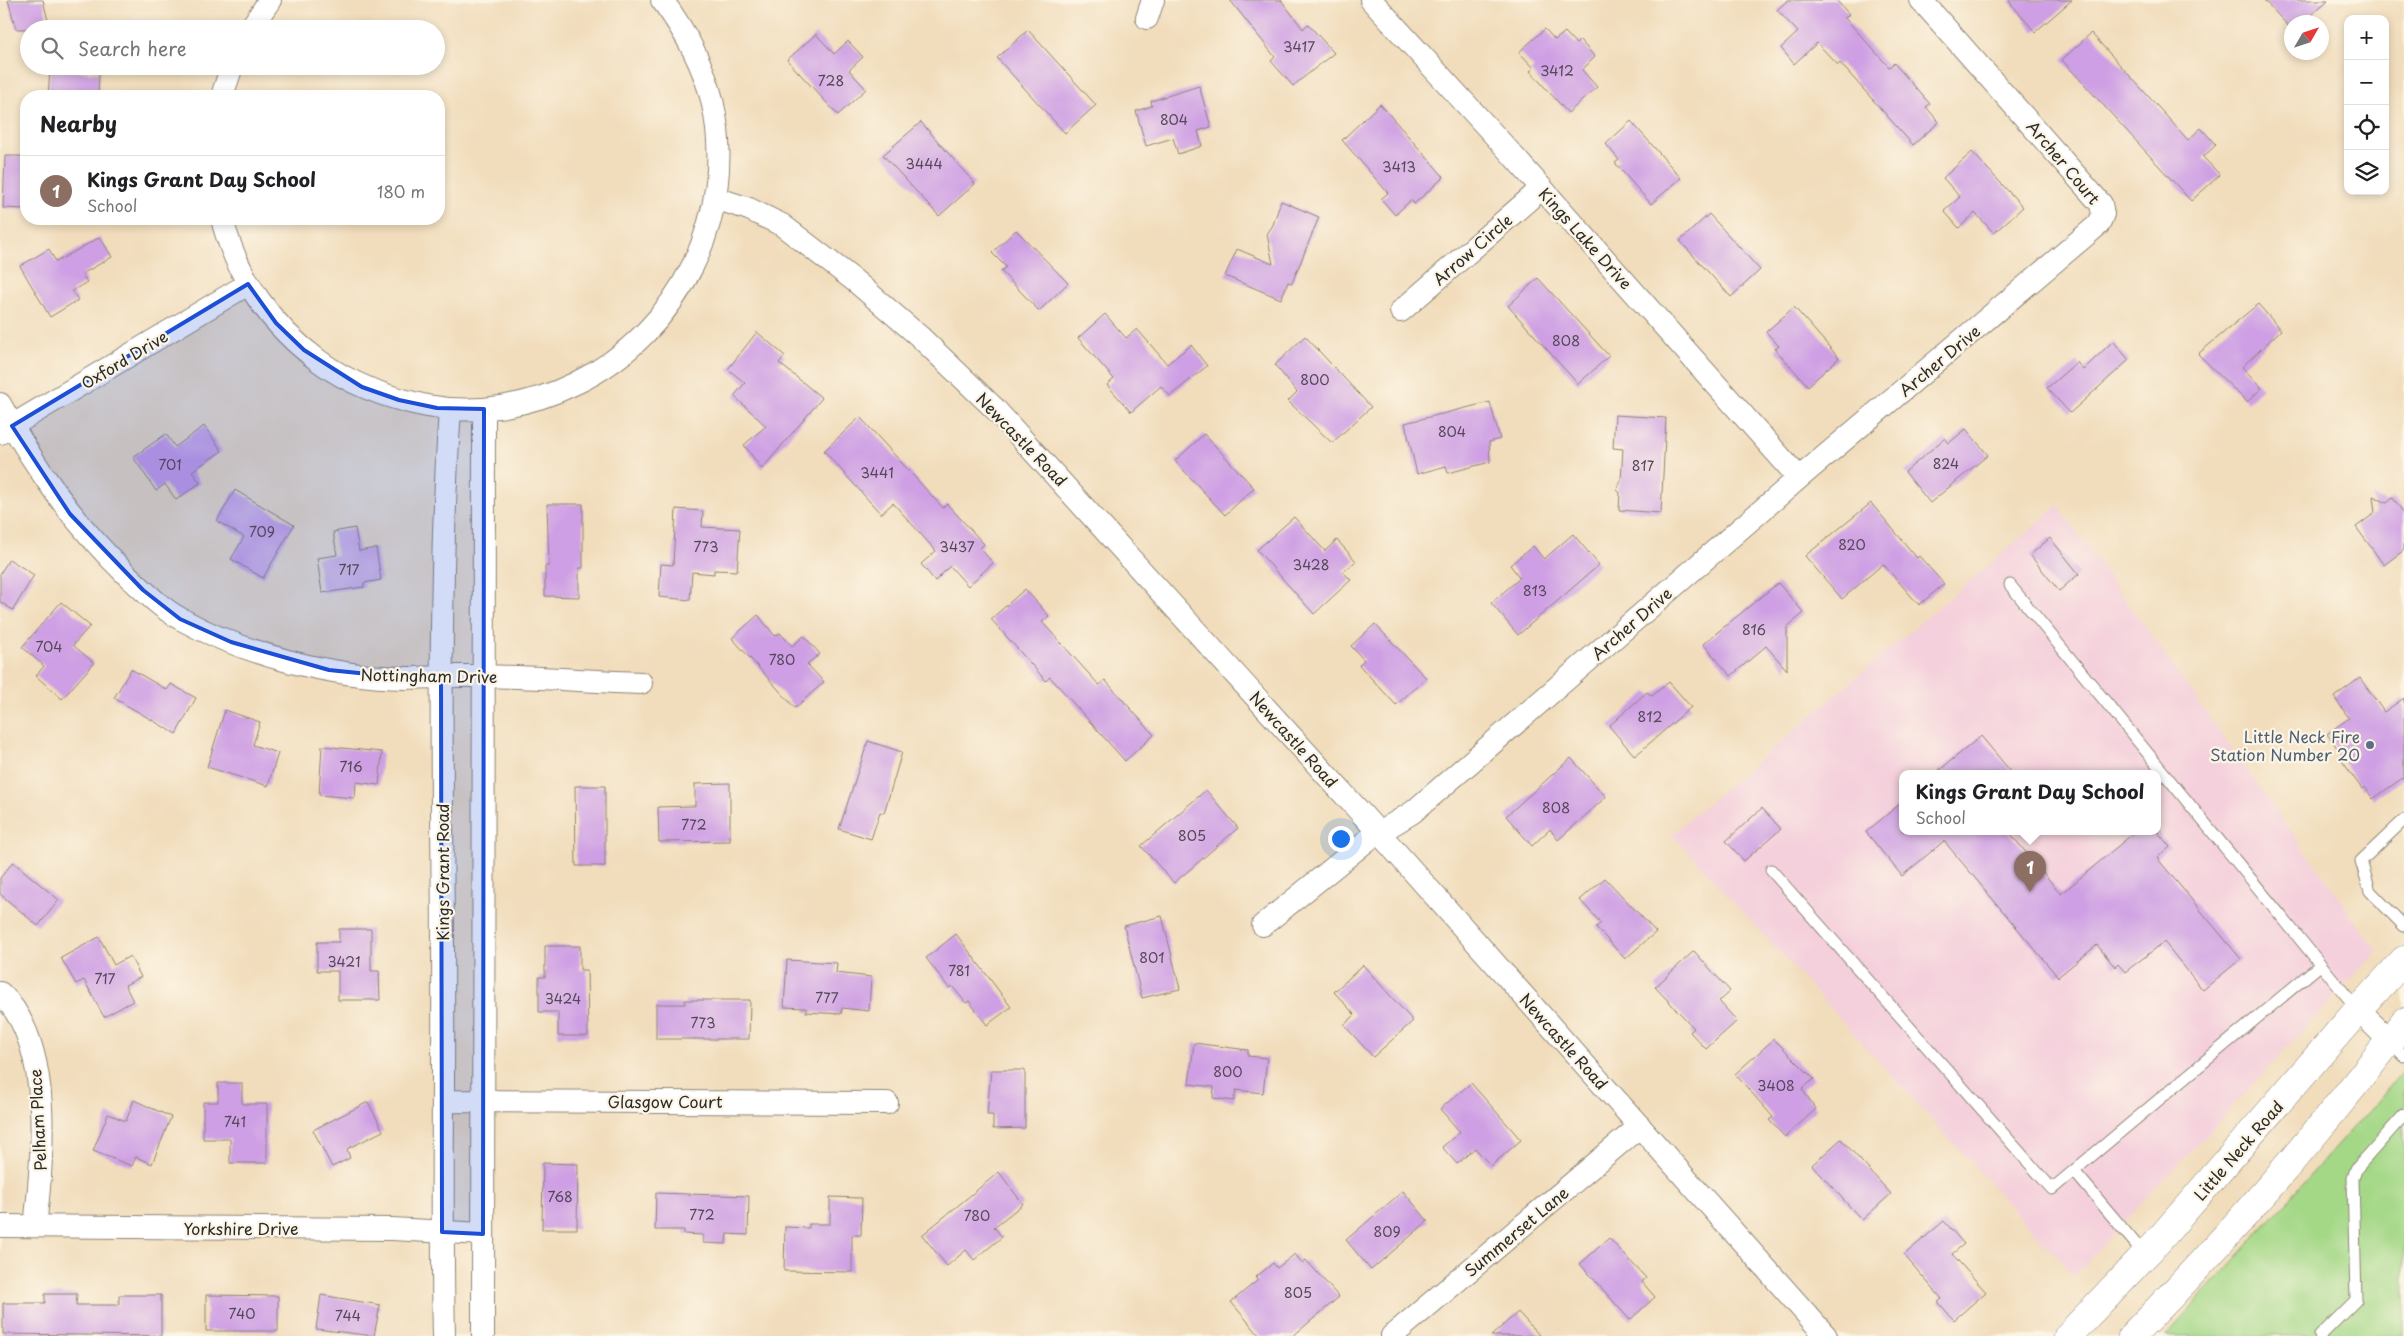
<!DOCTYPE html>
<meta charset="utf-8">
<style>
:root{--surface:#fff;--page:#f6f6f6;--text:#202124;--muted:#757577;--line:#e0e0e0;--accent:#ea580c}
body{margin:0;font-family:"Playpen Sans",sans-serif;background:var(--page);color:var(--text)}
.controls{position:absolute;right:15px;top:15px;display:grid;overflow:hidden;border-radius:10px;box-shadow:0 2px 8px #0003}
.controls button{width:45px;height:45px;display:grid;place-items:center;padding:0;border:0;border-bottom:1px solid var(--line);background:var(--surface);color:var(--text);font:25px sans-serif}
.compass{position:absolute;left:2284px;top:15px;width:45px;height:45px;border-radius:50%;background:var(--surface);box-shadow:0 2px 8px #0003;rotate:51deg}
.you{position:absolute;left:1340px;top:838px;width:18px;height:18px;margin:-12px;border:4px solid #fff;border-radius:50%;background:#1a73e8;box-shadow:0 0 0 8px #1a73e833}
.badge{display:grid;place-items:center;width:32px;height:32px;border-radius:50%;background:var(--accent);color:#fff;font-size:16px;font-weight:700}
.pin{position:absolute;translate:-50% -41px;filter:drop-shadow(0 1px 2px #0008)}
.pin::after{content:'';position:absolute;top:26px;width:18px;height:15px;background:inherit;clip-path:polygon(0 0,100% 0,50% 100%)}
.popup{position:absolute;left:1899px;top:770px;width:262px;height:65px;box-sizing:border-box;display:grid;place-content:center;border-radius:10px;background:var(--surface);filter:drop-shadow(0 1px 4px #0005);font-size:16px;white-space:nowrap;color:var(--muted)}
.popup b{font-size:19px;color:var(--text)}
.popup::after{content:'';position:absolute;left:50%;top:100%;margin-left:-10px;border:10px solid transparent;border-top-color:var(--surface)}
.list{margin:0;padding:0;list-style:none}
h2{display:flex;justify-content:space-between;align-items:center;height:65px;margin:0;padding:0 20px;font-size:21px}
h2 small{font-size:16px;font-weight:400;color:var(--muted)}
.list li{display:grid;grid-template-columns:32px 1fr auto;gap:15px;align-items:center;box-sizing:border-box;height:70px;padding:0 20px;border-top:1px solid var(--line)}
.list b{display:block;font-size:19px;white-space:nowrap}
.list p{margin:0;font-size:16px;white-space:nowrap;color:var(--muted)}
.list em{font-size:16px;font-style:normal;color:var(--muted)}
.icon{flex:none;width:28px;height:28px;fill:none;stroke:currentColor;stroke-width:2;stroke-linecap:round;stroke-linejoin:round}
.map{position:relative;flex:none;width:2404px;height:1336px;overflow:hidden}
.search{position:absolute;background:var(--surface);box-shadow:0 2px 8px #0003;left:20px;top:20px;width:425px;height:55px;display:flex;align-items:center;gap:12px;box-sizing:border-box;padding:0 18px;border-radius:28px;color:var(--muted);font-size:19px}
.panel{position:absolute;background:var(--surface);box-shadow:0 2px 8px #0003;left:20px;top:90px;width:425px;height:135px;border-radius:20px}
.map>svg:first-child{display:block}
.built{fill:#f4cfdc;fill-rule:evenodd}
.green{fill:#a4d887;stroke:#688259}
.building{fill:#ce9fe4}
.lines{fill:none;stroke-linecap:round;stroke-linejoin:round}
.service-casing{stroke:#8e8474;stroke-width:13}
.minor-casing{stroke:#8e8474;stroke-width:24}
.tertiary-casing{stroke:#8e8474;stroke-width:29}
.service{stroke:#fff;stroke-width:11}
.minor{stroke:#fff;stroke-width:22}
.tertiary{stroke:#fff;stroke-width:28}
.marked{fill:#1d4ed8;fill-opacity:0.2;stroke:#1d4ed8;stroke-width:4;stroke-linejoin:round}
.service-dot{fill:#5c6f8a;stroke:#fcf5e5;stroke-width:2}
.labels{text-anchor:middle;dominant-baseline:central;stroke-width:4.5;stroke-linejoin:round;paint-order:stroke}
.number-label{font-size:14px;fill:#544859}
.street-label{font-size:16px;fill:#2b2b2b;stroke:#fcf5e5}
.service-label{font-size:16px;fill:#4e5e75;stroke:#fcf5e5;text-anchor:end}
</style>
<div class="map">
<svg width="2404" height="1336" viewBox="0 0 2404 1336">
<rect width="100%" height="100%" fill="#fcf5e5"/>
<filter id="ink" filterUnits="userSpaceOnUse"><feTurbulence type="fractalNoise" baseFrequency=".02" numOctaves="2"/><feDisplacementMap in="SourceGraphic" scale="10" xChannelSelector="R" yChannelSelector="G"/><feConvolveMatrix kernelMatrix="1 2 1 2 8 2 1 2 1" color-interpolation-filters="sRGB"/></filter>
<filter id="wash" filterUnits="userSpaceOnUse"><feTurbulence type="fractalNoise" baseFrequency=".0096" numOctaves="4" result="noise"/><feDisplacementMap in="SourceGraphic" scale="20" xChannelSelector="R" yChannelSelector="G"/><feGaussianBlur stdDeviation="1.12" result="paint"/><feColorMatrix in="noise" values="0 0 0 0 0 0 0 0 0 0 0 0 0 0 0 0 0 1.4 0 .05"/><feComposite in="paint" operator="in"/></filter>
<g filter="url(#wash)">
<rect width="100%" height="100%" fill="#f1ddbc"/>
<path class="built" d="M 2058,506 L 2377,951 L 2074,1276 L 1672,834 ZM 1902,773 L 2158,773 L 2158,831 L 1902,831 Z"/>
<path class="green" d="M 2404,1071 L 2404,1336 L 2166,1336 Z"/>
<g id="blocks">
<path class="building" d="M 8,0 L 43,0 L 50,29 L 16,29 Z
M 1230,0 L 1281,0 L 1303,29 L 1308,24 L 1334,53 L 1293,86 L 1271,61 L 1275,57 Z
M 1788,0 L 1836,0 L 1849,14 L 1845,18 L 1889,67 L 1894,63 L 1930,104 L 1926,107 L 1939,122 L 1913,145 L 1840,63 L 1838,65 L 1817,43 L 1794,64 L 1781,48 L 1798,32 L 1777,10 Z
M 2008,0 L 2072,0 L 2035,32 Z
M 2264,0 L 2328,0 L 2303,22 L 2292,22 L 2292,30 Z
M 1545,29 L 1555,40 L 1565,32 L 1576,44 L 1580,40 L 1595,57 L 1582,70 L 1597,87 L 1568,113 L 1530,71 L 1534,68 L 1519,52 Z
M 1028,30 L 1096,105 L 1065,133 L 997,58 Z
M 2091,33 L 2188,140 L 2201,128 L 2216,145 L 2203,157 L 2220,175 L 2191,201 L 2062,60 Z
M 816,34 L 834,54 L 848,41 L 863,57 L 849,70 L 866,89 L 838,115 L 787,60 Z
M 50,70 L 99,73 L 98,96 L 48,96 Z
M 1199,86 L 1211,127 L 1198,131 L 1202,146 L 1178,154 L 1173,138 L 1146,146 L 1136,111 L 1152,106 L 1151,101 Z
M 1380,104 L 1444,177 L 1414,204 L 1411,200 L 1395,215 L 1381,199 L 1388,193 L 1342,140 Z
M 1631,121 L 1681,178 L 1651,204 L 1615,163 L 1619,160 L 1606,144 Z
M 921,122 L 975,184 L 939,216 L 883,155 Z
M 1972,152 L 2023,207 L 1994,233 L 1975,213 L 1959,228 L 1944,211 L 1960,197 L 1943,178 Z
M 5,156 L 26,156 L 26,209 L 3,208 Z
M 1281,201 L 1319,217 L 1292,283 L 1288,282 L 1281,299 L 1225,276 L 1237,249 L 1273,264 L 1267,234 L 1273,225 Z
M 1709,214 L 1760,270 L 1731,297 L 1680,241 Z
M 1016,230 L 1068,283 L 1039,311 L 1001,271 L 1006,267 L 992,253 Z
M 100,237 L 112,257 L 82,274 L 87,282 L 72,291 L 78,300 L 50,317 L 20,266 L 49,249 L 56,262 Z
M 1538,278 L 1609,356 L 1578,384 L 1508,306 Z
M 2258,304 L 2281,330 L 2242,367 L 2262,388 L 2247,402 L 2198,354 Z
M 1794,307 L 1839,358 L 1808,386 L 1775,349 L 1779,346 L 1766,332 Z
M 1105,314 L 1126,338 L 1137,329 L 1167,364 L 1191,345 L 1207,366 L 1170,396 L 1161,386 L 1131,412 L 1107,385 L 1114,379 L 1078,338 Z
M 757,332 L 785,356 L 779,363 L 822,398 L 762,469 L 744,445 L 766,426 L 734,396 L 745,383 L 728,369 Z
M 1305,336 L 1371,407 L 1332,443 L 1288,401 L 1297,392 L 1275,365 Z
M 2113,341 L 2129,360 L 2070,413 L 2047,388 L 2077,362 L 2083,370 Z
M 1490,402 L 1500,439 L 1489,442 L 1490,462 L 1448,473 L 1446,466 L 1417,474 L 1405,423 Z
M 1615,415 L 1666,418 L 1661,513 L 1619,510 L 1620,493 L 1617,490 L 1621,480 L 1623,449 L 1613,448 Z
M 860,417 L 943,508 L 947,504 L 984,544 L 980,548 L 993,563 L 968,586 L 950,566 L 935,581 L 921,564 L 936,551 L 893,503 L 881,514 L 824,451 Z
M 204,426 L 222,451 L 192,471 L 200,483 L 176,500 L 165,484 L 156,491 L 133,457 L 166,434 L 175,447 Z
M 1966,429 L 1988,455 L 1930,503 L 1905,472 L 1945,438 L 1949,443 Z
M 1204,434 L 1254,488 L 1225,515 L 1175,461 Z
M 235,490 L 294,525 L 263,578 L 231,559 L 244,537 L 217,521 Z
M 2373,496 L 2387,503 L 2393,498 L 2404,513 L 2404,550 L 2384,565 L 2356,527 L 2375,513 Z
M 1871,503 L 1917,558 L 1919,556 L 1944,584 L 1919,605 L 1883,564 L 1842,599 L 1805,556 Z
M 547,504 L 583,504 L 583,568 L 579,568 L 579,597 L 545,596 L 545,566 L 549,566 Z
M 676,509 L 703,511 L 702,527 L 740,529 L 737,571 L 714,570 L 714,574 L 692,572 L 690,600 L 659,597 L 661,564 L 673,565 Z
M 1294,517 L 1325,551 L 1337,540 L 1356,561 L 1343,572 L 1351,580 L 1314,614 L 1257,550 Z
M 355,528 L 359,551 L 376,548 L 381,580 L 364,583 L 364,587 L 322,593 L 317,558 L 337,555 L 333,532 Z
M 1573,534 L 1599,565 L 1518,635 L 1491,603 L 1520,578 L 1510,565 L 1533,546 L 1544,559 Z
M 2050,538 L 2079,574 L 2059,591 L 2030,555 Z
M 9,559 L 34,575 L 13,610 L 0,602 L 0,574 Z
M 1778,583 L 1804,613 L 1787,627 L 1787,670 L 1766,646 L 1731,676 L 1703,644 Z
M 1025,589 L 1049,616 L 1042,622 L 1099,685 L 1105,680 L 1154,735 L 1125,761 L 1050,677 L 1046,681 L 991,619 Z
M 61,602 L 90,626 L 73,645 L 94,663 L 62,699 L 36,676 L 44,666 L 22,647 Z
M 758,615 L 775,636 L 780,633 L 792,646 L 804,636 L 820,654 L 807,664 L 824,682 L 795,708 L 732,638 Z
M 1375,624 L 1426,678 L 1396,705 L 1359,665 L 1364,660 L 1351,646 Z
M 131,669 L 167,690 L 171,684 L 196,698 L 176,734 L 114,698 Z
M 2360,678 L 2384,712 L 2404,698 L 2404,777 L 2373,799 L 2365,787 L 2362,789 L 2340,758 L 2343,756 L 2327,734 L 2349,718 L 2334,697 Z
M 1669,682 L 1691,707 L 1635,756 L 1609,726 L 1647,692 L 1652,696 Z
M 225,710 L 260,722 L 253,745 L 278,753 L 268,786 L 207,767 Z
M 1981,736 L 2012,773 L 1936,773 Z
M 868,741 L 902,752 L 884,813 L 880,812 L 871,839 L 839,829 Z
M 322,746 L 382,752 L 379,785 L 356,782 L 355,798 L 319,795 Z
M 1571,758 L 1606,797 L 1558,840 L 1550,829 L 1532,846 L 1506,816 Z
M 730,783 L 730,841 L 659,842 L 658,807 L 695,806 L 695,784 Z
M 575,786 L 605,786 L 605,866 L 576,866 Z
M 1206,790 L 1238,828 L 1174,883 L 1141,846 Z
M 1902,802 L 1902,831 L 2008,831 L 2061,894 L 2136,831 L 2157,831 L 2170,847 L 2157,858 L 2241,959 L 2203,990 L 2164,942 L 2125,972 L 2118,964 L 2115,967 L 2097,945 L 2058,977 L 1944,841 L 1902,876 L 1866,832 Z
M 1762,808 L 1781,829 L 1744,861 L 1726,841 Z
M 13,862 L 59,900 L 38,926 L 0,894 L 0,878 Z
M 1605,878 L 1656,932 L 1625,959 L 1596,927 L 1601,923 L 1580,900 Z
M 1162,916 L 1180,989 L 1142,998 L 1124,926 Z
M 339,929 L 371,929 L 371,971 L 379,971 L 380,1000 L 338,1000 L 338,971 L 317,971 L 317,942 L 339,942 Z
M 956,934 L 1011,1007 L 987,1025 L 969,1001 L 966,1003 L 952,986 L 949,988 L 926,958 Z
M 99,937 L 114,965 L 130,956 L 141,977 L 125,985 L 133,1001 L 104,1017 L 84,980 L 76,984 L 61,958 Z
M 545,946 L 580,946 L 580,970 L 587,970 L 588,1036 L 558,1036 L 558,1012 L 539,1012 L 539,977 L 545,977 Z
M 1694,951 L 1730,991 L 1719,1001 L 1737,1021 L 1706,1049 L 1690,1032 L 1694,1028 L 1655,987 Z
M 787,960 L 837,963 L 836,973 L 871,977 L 869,1011 L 842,1008 L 841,1014 L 806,1012 L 806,1008 L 784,1007 Z
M 1363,965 L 1413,1021 L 1373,1057 L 1344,1025 L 1355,1015 L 1334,992 Z
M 685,1000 L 750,1000 L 749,1039 L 656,1039 L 656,1004 L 685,1004 Z
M 1774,1039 L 1814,1079 L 1802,1089 L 1816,1109 L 1785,1137 L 1769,1120 L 1773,1117 L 1735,1074 Z
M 1194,1043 L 1248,1050 L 1248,1056 L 1267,1058 L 1263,1093 L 1236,1090 L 1234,1101 L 1213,1098 L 1214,1087 L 1189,1084 Z
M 991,1070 L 1025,1070 L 1025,1128 L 993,1129 L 993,1115 L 987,1115 Z
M 218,1083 L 242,1083 L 242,1104 L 267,1104 L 267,1163 L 230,1163 L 230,1139 L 203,1139 L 203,1102 L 218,1102 Z
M 1471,1083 L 1521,1140 L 1491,1166 L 1475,1148 L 1457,1164 L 1442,1147 L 1460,1132 L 1440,1109 Z
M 134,1100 L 171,1117 L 152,1164 L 136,1157 L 132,1166 L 93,1151 L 108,1114 L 126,1121 Z
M 368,1102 L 383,1131 L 347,1149 L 350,1158 L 332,1167 L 313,1130 Z
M 1841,1139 L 1891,1194 L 1862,1220 L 1812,1165 Z
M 543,1163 L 578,1164 L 577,1229 L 542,1229 Z
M 999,1172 L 1023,1204 L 994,1227 L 1002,1237 L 974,1260 L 966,1250 L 947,1266 L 922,1235 Z
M 1403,1191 L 1428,1221 L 1371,1270 L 1346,1240 Z
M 656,1193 L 749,1196 L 748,1235 L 727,1234 L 726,1244 L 703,1243 L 703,1235 L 684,1234 L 684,1230 L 655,1230 Z
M 830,1197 L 862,1198 L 861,1235 L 852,1235 L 852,1272 L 784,1271 L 785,1227 L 809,1228 L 809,1224 L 830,1224 Z
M 1944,1221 L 1964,1244 L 1952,1254 L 1986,1292 L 1954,1320 L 1938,1302 L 1942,1299 L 1904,1255 Z
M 1609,1238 L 1646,1278 L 1642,1282 L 1655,1297 L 1630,1320 L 1580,1264 Z
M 1295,1254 L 1302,1263 L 1306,1260 L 1339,1297 L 1293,1336 L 1260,1336 L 1231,1302 L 1258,1280 L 1256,1277 L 1273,1263 L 1277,1268 Z
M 45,1294 L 77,1294 L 76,1305 L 119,1305 L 119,1295 L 161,1295 L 161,1336 L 3,1334 L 3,1303 L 45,1303 Z
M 206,1295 L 278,1296 L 278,1331 L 206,1331 Z
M 321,1295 L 380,1305 L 374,1336 L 316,1329 Z
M 1518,1312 L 1540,1336 L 1491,1336 Z"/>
</g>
</g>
<g filter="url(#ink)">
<use href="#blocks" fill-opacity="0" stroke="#8e8474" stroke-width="1"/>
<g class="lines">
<g class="service-casing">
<path id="service" d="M 2010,585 L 2358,1010
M 2404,820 L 2361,861 L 2370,891 L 2404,926
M 1771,870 L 2052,1189 L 2320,965
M 2390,1041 L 2404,1056
M 2074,1171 L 2145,1255
M 2320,1336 L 2356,1300 L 2353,1178 L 2356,1169 L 2404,1115"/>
</g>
<g class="minor-casing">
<path id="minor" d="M 1371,0 L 1507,149 L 1799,478
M 1147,18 L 1153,0
M 250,29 L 270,0
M 222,96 L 232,66
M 715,198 L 749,209 L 782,225 L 855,281 L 919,336 L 994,408 L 1379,833 L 1826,1336
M 222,219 C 237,277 271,326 319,361 C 351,385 388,398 427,406 C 477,415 530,406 576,383 C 679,333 739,214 712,100 C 703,63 685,31 662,0
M 1401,311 L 1542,188
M 0,404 C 36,469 74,524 128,576 C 144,591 162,609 181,619 C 246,655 332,677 406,678 C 432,678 457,675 482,676 C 535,677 588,681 641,683
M 0,433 L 248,284
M 1263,925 L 1369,839 L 1413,812 L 1799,478 L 2099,224 L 2103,214 L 2101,204 L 1921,0
M 0,993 C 54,1042 43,1160 35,1226
M 2358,1010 L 2390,1041
M 444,1101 L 887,1103
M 0,1226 L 392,1229 L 483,1234
M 444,1336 C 441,1206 444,1075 443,944 C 442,766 438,587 450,409
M 483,1336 L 484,409
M 1392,1336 L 1640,1126"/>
</g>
<g class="tertiary-casing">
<path id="tertiary" d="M 2068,1336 L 2159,1240 L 2358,1010 L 2404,960
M 2132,1336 C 2229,1237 2320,1131 2404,1022"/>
</g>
<use href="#service" class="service"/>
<use href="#minor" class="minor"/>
<use href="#tertiary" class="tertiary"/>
</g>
</g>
<path class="marked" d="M 248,284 L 276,323 L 304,350 L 362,387 L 399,400 L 437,408 L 484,409 L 483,1234 L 442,1232 L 441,676 L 407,678 L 329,670 L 231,642 L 180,619 L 143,590 L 70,514 L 12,426 Z"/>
<circle class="service-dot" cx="2370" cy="745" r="5"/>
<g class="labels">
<g class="number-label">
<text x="1299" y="46">3417</text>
<text x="1557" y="70">3412</text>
<text x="831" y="80">728</text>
<text x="1174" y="119">804</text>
<text x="924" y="163">3444</text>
<text x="1399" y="166">3413</text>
<text x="1566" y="340">808</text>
<text x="1315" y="379">800</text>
<text x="1452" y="431">804</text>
<text x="1946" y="463">824</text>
<text x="170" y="464">701</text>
<text x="1643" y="465">817</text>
<text x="877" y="472">3441</text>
<text x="262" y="531">709</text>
<text x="1852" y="544">820</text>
<text x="706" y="546">773</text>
<text x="957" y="546">3437</text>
<text x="1311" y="564">3428</text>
<text x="349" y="569">717</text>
<text x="1535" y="590">813</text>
<text x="1754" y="629">816</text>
<text x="49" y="646">704</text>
<text x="782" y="659">780</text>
<text x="1650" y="716">812</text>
<text x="351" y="766">716</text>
<text x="1556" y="807">808</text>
<text x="694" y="824">772</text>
<text x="1192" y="835">805</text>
<text x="1152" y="957">801</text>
<text x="344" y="961">3421</text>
<text x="959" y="970">781</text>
<text x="105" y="978">717</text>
<text x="827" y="997">777</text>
<text x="563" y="998">3424</text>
<text x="703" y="1022">773</text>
<text x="1228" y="1071">800</text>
<text x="1776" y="1085">3408</text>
<text x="235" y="1121">741</text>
<text x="560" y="1196">768</text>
<text x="702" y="1214">772</text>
<text x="977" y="1215">780</text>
<text x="1387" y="1231">809</text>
<text x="1298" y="1292">805</text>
<text x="242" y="1313">740</text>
<text x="348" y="1315">744</text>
</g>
<g class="street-label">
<text transform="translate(2064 162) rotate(50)">Archer Court</text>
<text transform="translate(1586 238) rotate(48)">Kings Lake Drive</text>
<text transform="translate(1472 249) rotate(-41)">Arrow Circle</text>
<text transform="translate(124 359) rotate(-31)">Oxford Drive</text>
<text transform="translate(1939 360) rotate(-40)">Archer Drive</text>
<text transform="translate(1022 439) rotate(46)">Newcastle Road</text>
<text transform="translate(1631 623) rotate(-41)">Archer Drive</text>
<text transform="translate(429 675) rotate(1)">Nottingham Drive</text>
<text transform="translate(1294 739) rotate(48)">Newcastle Road</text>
<text transform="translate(442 872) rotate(-90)">Kings Grant Road</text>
<text transform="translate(1564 1041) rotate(48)">Newcastle Road</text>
<text x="665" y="1101">Glasgow Court</text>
<text transform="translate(37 1120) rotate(-93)">Pelham Place</text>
<text transform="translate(2238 1150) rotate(-49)">Little Neck Road</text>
<text x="241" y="1228">Yorkshire Drive</text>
<text transform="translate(1516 1231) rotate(-40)">Summerset Lane</text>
</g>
<g class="service-label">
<text x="2360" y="736">Little Neck Fire<tspan x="2360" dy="18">Station Number 20</tspan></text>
</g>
</g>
</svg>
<div class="controls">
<button>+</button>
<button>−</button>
<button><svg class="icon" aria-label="locate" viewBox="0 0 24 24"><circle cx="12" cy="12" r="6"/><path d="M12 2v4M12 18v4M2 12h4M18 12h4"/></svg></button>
<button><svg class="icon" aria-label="layers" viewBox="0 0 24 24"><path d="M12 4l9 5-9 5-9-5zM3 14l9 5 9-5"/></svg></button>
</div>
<svg class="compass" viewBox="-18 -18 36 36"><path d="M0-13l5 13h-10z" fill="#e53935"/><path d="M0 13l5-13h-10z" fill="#757577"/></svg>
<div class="you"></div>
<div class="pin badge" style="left:2030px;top:892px;background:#8d6e63">1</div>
<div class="popup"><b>Kings Grant Day School</b>School</div>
<div class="search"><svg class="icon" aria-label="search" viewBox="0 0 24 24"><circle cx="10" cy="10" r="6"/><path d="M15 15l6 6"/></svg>Search here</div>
<section class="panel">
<h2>Nearby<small></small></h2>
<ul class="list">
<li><span class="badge" style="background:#8d6e63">1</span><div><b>Kings Grant Day School</b><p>School</p></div><em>180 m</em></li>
</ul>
</section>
</div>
